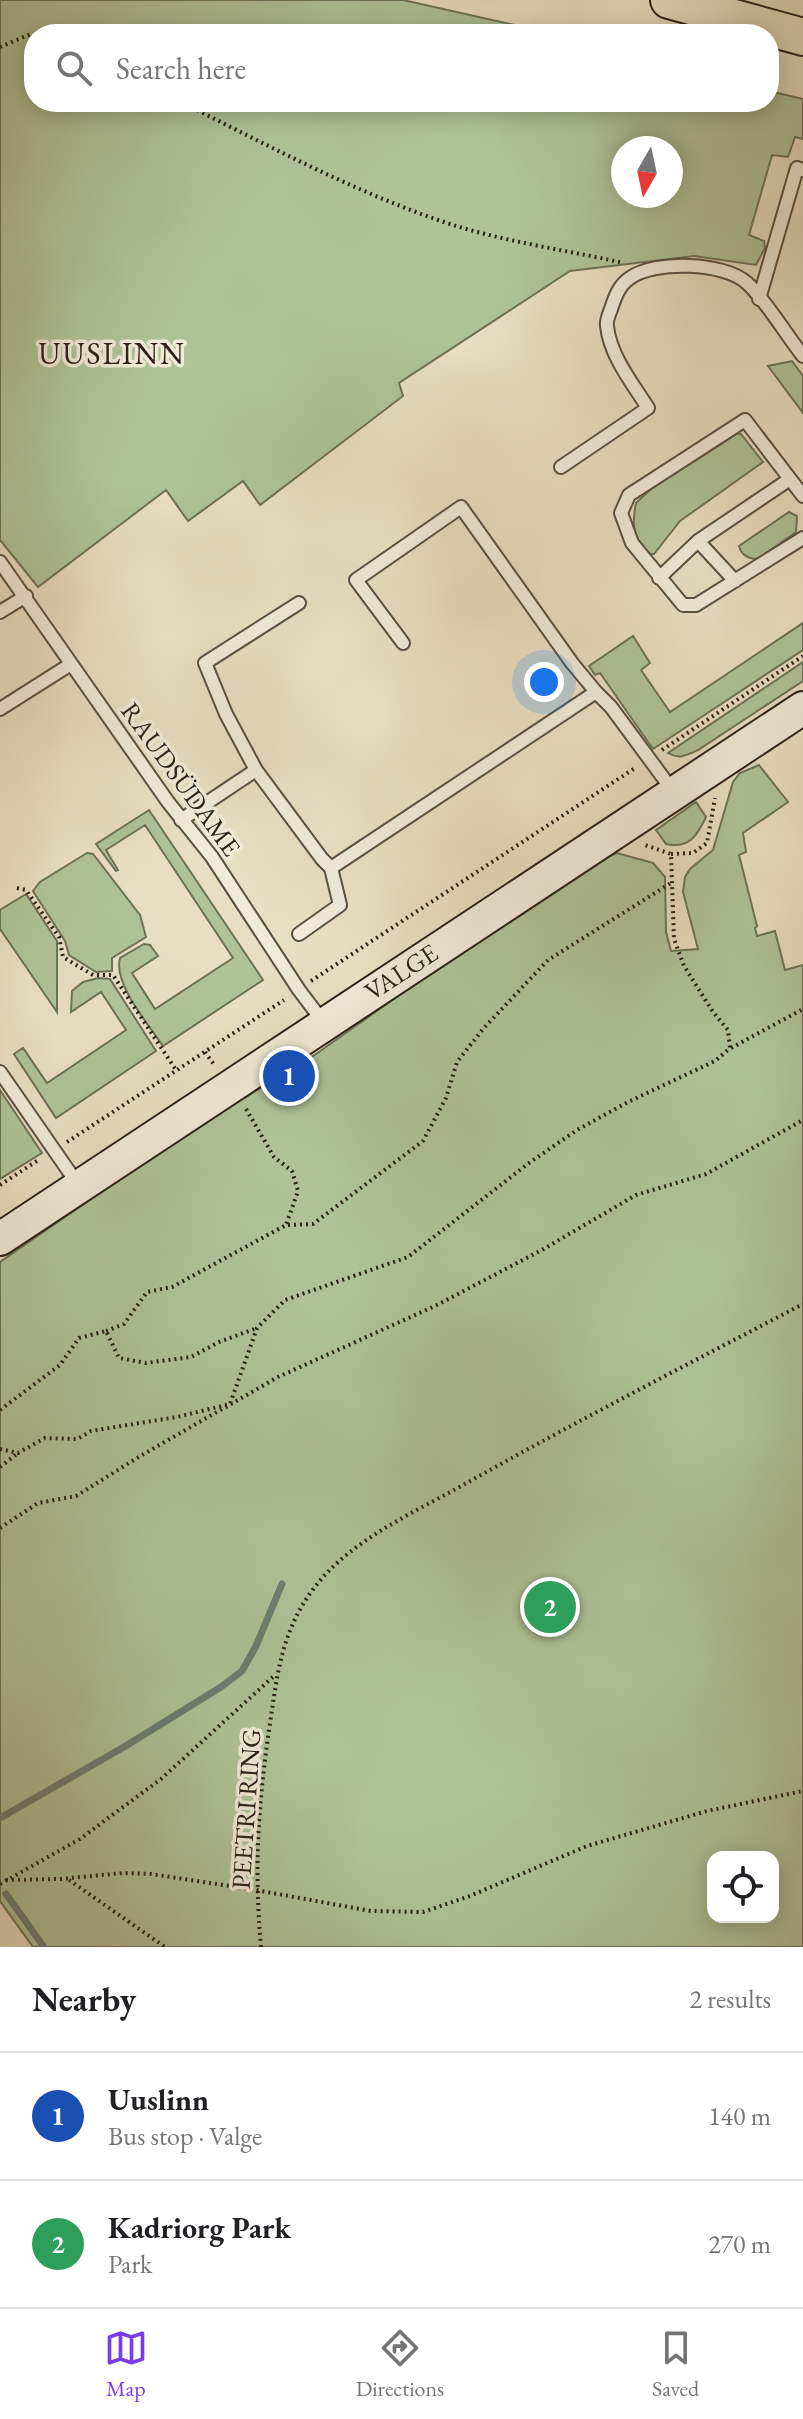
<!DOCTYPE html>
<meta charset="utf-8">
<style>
:root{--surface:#fff;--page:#f2f2f2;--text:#202124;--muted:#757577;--line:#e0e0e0;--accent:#7c3aed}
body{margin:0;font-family:"EB Garamond",serif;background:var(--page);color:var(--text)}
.controls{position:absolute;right:24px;bottom:24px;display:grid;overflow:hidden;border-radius:16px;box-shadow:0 4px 20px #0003}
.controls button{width:72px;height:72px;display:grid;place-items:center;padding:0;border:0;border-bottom:2px solid var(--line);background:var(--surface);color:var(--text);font:40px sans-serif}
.compass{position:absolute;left:611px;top:136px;width:72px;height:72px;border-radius:50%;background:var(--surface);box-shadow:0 4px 20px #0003;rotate:189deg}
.you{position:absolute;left:544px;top:682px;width:28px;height:28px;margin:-20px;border:6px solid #fff;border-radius:50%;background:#1a73e8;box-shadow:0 0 0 12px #1a73e833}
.badge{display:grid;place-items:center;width:52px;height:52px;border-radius:50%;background:var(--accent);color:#fff;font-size:26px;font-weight:700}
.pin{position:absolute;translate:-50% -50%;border:4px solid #fff;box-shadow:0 2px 8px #0006}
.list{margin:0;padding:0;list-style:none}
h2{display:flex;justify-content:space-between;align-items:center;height:104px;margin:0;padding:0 32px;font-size:34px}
h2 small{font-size:26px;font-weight:400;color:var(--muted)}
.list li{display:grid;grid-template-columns:52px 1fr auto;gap:24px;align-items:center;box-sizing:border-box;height:128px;padding:0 32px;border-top:2px solid var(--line)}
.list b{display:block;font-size:30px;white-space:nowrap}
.list p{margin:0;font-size:26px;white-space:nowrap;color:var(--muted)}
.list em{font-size:26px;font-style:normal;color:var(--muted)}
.icon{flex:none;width:44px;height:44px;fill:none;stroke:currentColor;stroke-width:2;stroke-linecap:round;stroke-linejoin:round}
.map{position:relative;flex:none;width:803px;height:1947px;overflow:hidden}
.search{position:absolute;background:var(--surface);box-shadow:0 4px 20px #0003;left:24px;right:24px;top:24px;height:88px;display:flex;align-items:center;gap:20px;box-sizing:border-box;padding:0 28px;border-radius:32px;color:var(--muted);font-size:30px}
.sheet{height:360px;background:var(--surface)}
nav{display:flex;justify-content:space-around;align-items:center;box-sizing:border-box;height:112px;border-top:2px solid var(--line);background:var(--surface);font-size:22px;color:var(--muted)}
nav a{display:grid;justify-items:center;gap:4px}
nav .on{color:var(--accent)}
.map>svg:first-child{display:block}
.green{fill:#afc298;stroke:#6d7258;stroke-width:2;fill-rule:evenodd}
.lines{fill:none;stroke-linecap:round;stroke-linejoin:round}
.stream{stroke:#6c7f71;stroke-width:7}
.lane-casing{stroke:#5a5042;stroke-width:16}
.secondary-casing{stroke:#2b2118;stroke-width:36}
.primary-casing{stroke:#2b2118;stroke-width:40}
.path{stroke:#2b2118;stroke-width:4;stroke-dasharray:2 4;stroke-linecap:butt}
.lane{stroke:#f0ead7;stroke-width:12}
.secondary{stroke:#f0ead7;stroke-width:32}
.primary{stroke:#e8dec1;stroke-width:36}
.labels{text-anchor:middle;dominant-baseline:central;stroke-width:7;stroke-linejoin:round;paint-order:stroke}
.street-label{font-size:26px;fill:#2b2118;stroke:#f0ead7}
.quarter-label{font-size:30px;letter-spacing:2px;fill:#2b2118;stroke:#f0ead7}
</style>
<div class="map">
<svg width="803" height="1947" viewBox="0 0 803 1947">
<rect width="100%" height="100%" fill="#e8dec1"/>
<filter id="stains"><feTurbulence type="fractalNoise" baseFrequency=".0025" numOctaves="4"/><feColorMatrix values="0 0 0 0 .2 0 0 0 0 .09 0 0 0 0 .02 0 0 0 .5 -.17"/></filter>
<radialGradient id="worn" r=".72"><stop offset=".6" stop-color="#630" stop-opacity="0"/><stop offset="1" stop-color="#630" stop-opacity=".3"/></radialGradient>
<path class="green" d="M 0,0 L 403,0 L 554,34 L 34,34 L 34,102 L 769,102 L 769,91 L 803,99 L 803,139 L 795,137 L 788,157 L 772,155 L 749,235 L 764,241 L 765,248 L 756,265 L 694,256 L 570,271 L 399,383 L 403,396 L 260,505 L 243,481 L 188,521 L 166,490 L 38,587 L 0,540 ZM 623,148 L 671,148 L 671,196 L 623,196 Z
M 792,361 L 803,376 L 803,413 L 768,366 Z
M 738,433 L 741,434 L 763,462 L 680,521 L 654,554 L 645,554 C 633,538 632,522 636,503 L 651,489 Z
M 789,512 L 797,516 L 796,532 L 758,559 C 749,559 741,555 739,546 Z
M 803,623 L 803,650 L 653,749 L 600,673 L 595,675 L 589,666 L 633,636 L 650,663 L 641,670 L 670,712 Z
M 803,662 L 803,681 L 698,750 C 687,755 679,760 668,753 Z
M 759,765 L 788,802 L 743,833 L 746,852 L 739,855 L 757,926 L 755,928 L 757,936 L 775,931 L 785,970 L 803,965 L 803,1947 L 33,1947 L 0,1901 L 0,1262 L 173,1142 L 316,1054 L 398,996 L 610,856 L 617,853 L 653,863 L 665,877 L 666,932 L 671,951 L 698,949 L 683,892 L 685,877 L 690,869 L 713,850 L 733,782 L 740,773 ZM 713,1857 L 773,1857 L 773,1917 L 713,1917 Z
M 696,802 L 706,817 C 697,836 689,849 666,844 L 656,830 Z
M 149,810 L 263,980 L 163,1046 C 149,1025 113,984 120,958 L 144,944 L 150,945 L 158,956 L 132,973 L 155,1009 L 233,958 L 145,825 L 106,850 L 118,870 L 116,871 L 96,844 Z
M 87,853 L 93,854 L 140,915 L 146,937 L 112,958 L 112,971 L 96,972 L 69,955 L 65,941 L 33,891 L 40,882 Z
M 26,894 L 57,941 L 57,1012 L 0,929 L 0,910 Z
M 98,978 L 110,979 L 156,1051 L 56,1118 L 14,1054 L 23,1048 L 47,1083 L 126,1030 L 101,992 L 71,1012 L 72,991 L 83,982 Z
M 0,1090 L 42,1153 L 0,1179 Z"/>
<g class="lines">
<path class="stream" d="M 0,1818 L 124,1747 L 221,1687 L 242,1671 L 256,1646 L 282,1584
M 6,1894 L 44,1947"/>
<g class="lane-casing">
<path id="lane" d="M 759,299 L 797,168 L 803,170
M 561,467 L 648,408 C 633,384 610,356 607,326 C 606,320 609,315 611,309 C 615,297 619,285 630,278 C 655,260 724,262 747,283 C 765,299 787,336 803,356
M 803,496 L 745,420 L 629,495 L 621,513 L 632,543 L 683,605 L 696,605 L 803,538
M 698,541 L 735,581
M 0,562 L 168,802 L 212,857 L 299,990 L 324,1023
M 659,578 L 698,541 L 790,479
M 0,612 L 26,596
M 403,643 L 356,580 L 461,507 L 572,663 L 596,692
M 0,709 L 71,664
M 256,770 L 226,714 L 205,663 L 299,603
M 181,820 L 256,770 L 322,859 L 331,868 L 596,692 L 611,707 L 673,791
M 299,934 L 340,905 L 331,868
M 0,1072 L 79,1186"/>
</g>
<g class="secondary-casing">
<path id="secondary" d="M 0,1239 L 803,708"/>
</g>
<g class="primary-casing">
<path id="primary" d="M 669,0 L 803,37"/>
</g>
<path class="path" d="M 0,47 L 31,34 L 34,35
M 181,102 C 265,144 349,189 438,220 C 498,241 561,249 624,263
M 662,750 L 803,656
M 671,854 L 693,853 L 707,843 L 715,798
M 17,888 L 26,890 L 59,937 L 63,957 L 93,975 L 113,975 L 176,1070
M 311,981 L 635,768
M 731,1048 L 803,1009
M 205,1052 L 215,1066
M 246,1109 L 274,1157 L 292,1171 L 298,1191 L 286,1225
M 67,1142 L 284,1000
M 0,1185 L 40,1159
M 106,1331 L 124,1324 L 147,1292 L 172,1287 L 286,1225 L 313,1224 L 423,1141 L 446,1098 L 457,1062 L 483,1029 L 548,960 L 671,883
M 0,1410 L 60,1365 L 79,1338 L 106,1331 L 119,1358 L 146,1363 L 191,1357 L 219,1342 L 257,1328
M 0,1449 L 18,1453 L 45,1438 L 77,1439 L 91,1431 L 177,1417 L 230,1404 L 257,1328 L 285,1300 L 408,1257 L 529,1163 L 577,1130 L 628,1102 L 715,1061 L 730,1048 L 728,1030 L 713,1012 L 684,966 L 674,939 L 671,854 L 642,844
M 0,1467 L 18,1453
M 0,1528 L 38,1503 L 76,1496 L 142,1455 L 278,1377 L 435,1306 L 540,1251 L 636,1195 L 706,1174 L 803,1120
M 6,1880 L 60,1879 L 123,1873 L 151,1874 L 256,1890 L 371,1911 L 423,1912 L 470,1896 L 587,1846 L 707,1811 L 803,1791
M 69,1880 L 165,1947
M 0,1884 L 80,1839 L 161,1779 L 274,1676
M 261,1947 C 254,1870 258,1807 269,1730 C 277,1678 280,1633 314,1588 C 352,1538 418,1511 472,1480 C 581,1419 692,1362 803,1304"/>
<use href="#lane" class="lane"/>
<use href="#secondary" class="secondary"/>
<use href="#primary" class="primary"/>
</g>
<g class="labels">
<g class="street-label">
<text transform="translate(181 779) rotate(54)">RAUDSÜDAME</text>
<text transform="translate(401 972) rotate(-33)">VALGE</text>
<text transform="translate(246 1809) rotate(-86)">PEETRI RING</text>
</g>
<g class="quarter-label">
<text x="112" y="353">UUSLINN</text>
</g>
</g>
<rect width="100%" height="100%" filter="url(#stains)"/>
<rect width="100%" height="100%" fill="url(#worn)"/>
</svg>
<div class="controls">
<button><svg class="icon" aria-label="locate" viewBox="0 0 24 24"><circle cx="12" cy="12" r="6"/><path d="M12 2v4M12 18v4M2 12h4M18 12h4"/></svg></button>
</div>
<svg class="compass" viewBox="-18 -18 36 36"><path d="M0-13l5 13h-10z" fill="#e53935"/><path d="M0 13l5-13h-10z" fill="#757577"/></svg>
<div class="you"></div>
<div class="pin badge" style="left:289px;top:1076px;background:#1a4fb4">1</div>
<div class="pin badge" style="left:550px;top:1607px;background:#2e9e5b">2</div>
<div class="search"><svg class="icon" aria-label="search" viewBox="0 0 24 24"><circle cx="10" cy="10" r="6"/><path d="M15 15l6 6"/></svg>Search here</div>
</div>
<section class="sheet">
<h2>Nearby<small>2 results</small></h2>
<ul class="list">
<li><span class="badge" style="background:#1a4fb4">1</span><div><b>Uuslinn</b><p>Bus stop · Valge</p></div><em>140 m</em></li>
<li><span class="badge" style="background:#2e9e5b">2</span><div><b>Kadriorg Park</b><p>Park</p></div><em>270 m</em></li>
</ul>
</section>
<nav>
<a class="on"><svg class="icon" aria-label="map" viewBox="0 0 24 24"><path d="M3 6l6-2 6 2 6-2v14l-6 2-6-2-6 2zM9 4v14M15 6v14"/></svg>Map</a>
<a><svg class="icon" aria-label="directions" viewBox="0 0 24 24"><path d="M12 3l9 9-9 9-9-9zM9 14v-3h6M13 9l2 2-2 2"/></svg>Directions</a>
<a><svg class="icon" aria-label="saved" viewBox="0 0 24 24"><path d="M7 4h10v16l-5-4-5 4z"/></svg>Saved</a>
</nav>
